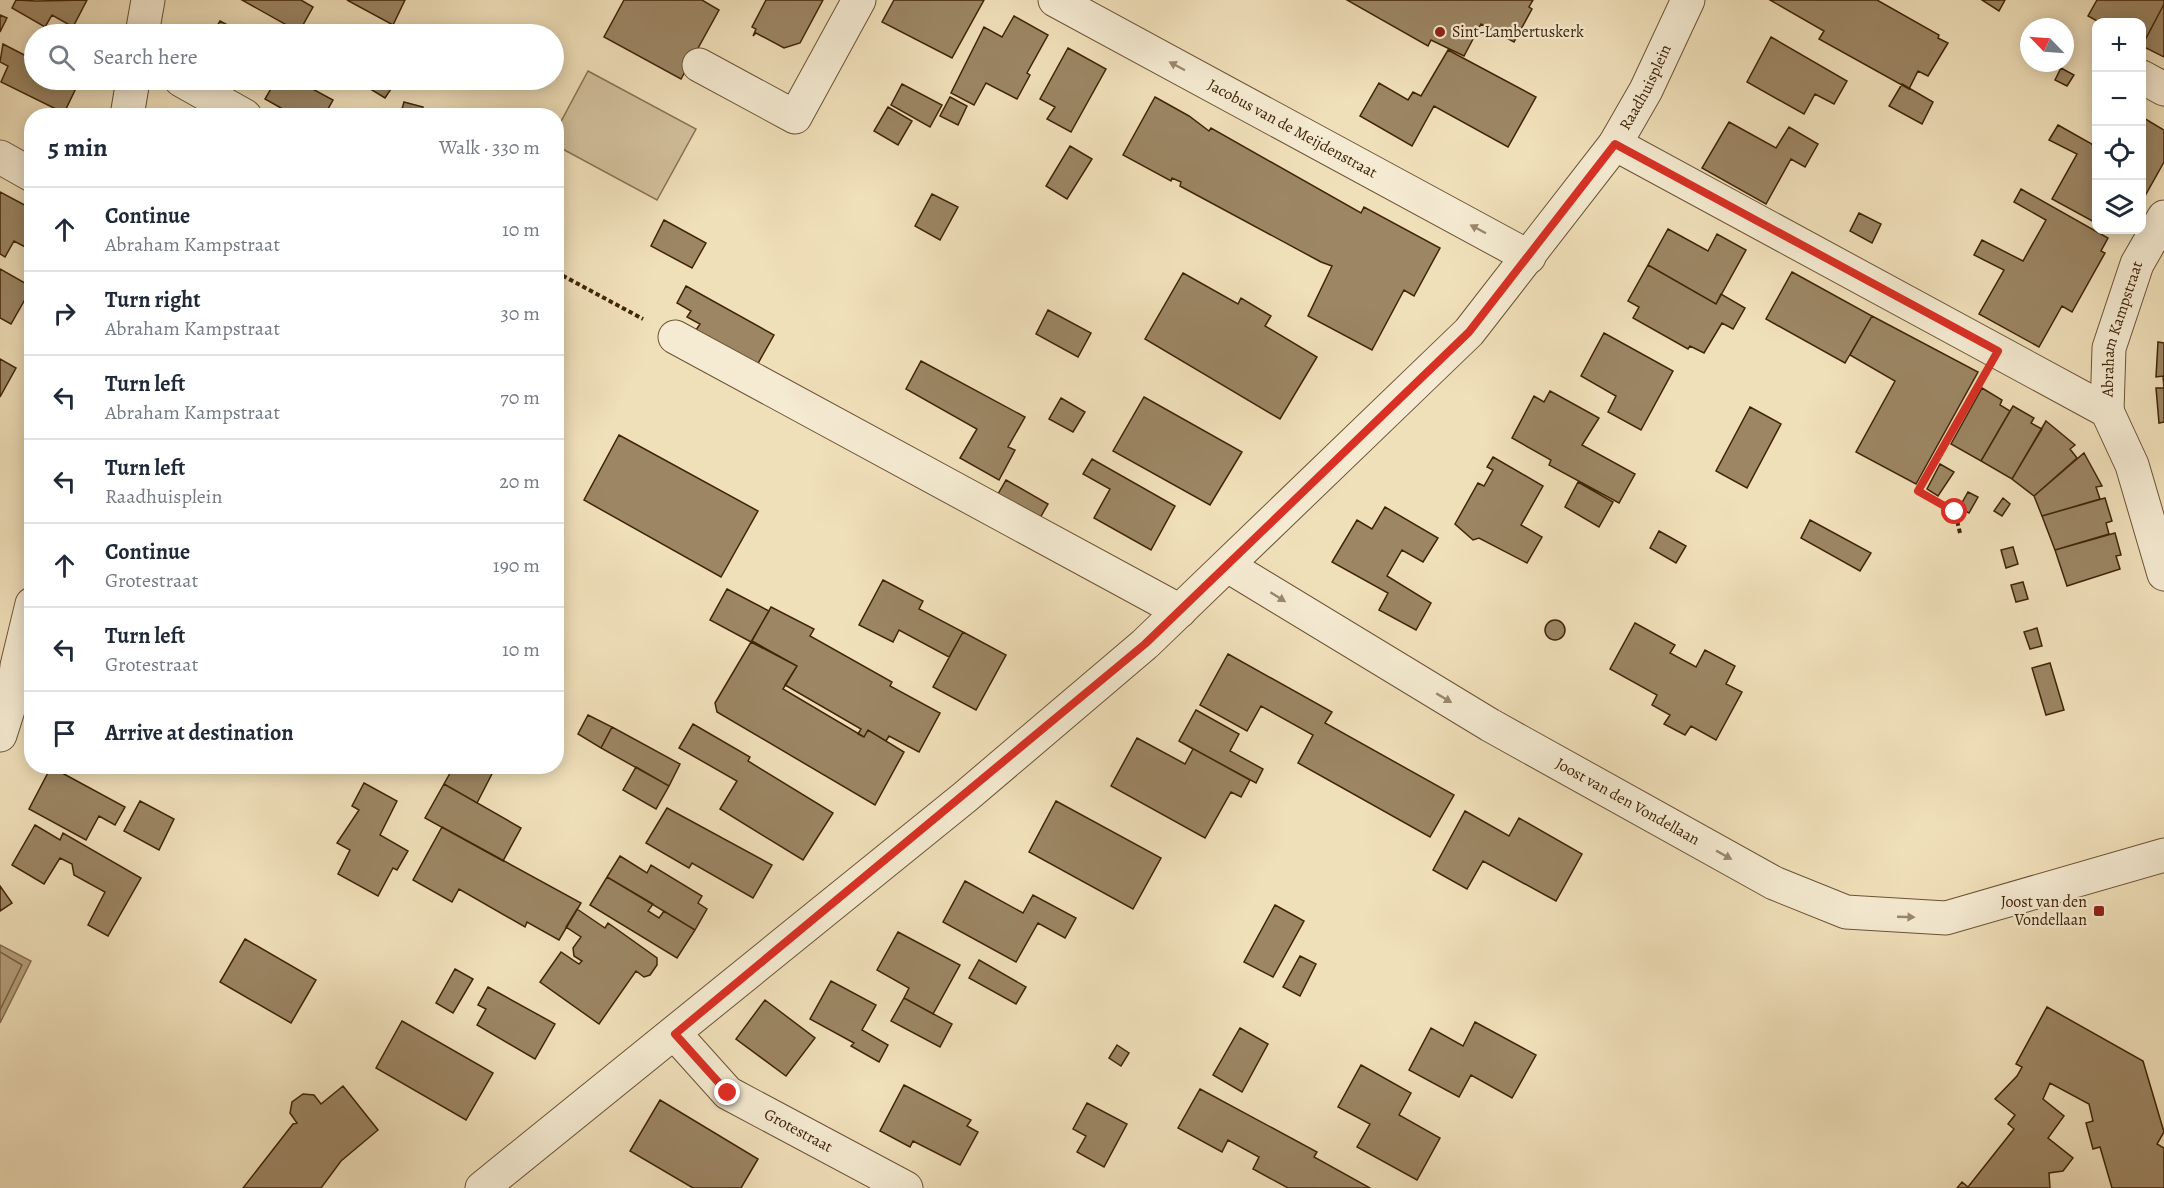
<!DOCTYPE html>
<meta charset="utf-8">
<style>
:root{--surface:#fff;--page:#f2f2f3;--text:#1f2937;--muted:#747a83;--line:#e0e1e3}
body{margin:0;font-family:Alegreya,serif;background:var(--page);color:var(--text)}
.controls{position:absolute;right:18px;top:18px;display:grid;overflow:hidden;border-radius:12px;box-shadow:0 3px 15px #0003}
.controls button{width:54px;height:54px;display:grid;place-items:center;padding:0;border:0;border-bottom:2px solid var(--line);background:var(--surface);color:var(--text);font:30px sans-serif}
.compass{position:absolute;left:2020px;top:18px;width:54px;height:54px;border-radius:50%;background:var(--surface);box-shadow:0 3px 15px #0003;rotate:295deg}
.stop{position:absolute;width:18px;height:18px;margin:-14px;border:4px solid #d93025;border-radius:50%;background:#fff}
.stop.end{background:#d93025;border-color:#fff;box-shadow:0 2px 6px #0008}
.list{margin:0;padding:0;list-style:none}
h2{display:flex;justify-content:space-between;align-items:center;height:78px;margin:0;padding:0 24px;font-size:26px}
h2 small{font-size:20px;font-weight:400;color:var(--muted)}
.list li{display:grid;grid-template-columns:39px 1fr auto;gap:18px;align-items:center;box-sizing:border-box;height:84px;padding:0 24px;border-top:2px solid var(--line)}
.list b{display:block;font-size:22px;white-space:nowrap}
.list p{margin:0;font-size:20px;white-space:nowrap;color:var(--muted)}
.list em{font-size:20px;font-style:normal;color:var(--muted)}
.icon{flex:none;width:33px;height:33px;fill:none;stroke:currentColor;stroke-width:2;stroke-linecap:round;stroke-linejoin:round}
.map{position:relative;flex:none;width:2164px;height:1188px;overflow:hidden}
.search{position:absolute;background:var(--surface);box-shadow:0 3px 15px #0003;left:24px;top:24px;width:540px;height:66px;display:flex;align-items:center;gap:15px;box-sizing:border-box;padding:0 21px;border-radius:33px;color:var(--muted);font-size:22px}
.panel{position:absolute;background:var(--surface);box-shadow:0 3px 15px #0003;left:24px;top:108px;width:540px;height:666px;border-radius:24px}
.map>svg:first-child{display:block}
.green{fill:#d2c09c;stroke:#897252;stroke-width:1.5}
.water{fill:#b4a07d;stroke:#866e4e;stroke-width:1.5}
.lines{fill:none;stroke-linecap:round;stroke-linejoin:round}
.shore{stroke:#7a6242;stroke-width:1.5}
.building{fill:#9c8664;stroke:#402407;stroke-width:1.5}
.minor-casing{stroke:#6c5334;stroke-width:35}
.path{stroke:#402407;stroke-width:4;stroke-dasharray:4.5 3;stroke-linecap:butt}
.minor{stroke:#f5ebd2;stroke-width:33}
.oneway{fill:#9a886c}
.route{stroke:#d93025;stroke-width:8}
.poi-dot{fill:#8f2418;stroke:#f5ebd2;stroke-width:2}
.labels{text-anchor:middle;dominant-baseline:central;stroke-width:4.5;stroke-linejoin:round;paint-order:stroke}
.poi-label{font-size:16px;fill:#402407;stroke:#f5ebd2;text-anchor:start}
.street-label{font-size:16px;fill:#402407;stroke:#f5ebd2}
</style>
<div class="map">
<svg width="2164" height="1188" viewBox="0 0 2164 1188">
<rect width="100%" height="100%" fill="#f0e0ba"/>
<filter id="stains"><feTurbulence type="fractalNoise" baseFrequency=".00333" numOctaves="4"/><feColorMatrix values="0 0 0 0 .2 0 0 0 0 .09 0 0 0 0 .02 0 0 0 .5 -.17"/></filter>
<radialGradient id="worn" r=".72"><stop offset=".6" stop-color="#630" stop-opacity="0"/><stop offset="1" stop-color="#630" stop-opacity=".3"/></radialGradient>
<path class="green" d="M 588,71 L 696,129 L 657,200 L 557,146 L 557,129 Z"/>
<path class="water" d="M 0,945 L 31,961 L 0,1023 Z"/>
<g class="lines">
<path class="shore" d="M 0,952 L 22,965 L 0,1010"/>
</g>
<path class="building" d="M 16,0 L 36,1 L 87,0 L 73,27 L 52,15 L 45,27 L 12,8 Z
M 242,0 L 301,0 L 313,7 L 299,32 Z
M 347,0 L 405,0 L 393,25 Z
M 624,0 L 702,0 L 719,10 L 681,79 L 604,37 Z
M 766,0 L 823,0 L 800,43 L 784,48 L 756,33 L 753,36 L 756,29 L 752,27 Z
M 894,0 L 984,0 L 952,58 L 882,22 Z
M 1347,0 L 1533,0 L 1529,7 L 1532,9 L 1514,42 L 1481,24 L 1464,56 L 1431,40 L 1428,46 Z
M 1770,0 L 1877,0 L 1939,35 L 1938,38 L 1948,43 L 1928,76 L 1918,71 L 1909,89 L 1819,39 L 1824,31 Z
M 1982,0 L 2005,0 L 1999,11 Z
M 2097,0 L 2164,0 L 2164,4 L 2142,46 L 2142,22 L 2099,22 L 2088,16 Z
M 2164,4 L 2164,57 L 2142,46 Z
M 0,15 L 7,18 L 0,32 Z
M 1014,16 L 1048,35 L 1027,73 L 1030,75 L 1017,99 L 986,83 L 974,105 L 951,93 L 984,27 L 1002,37 Z
M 220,21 L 244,34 L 212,34 Z
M 1771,37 L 1847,81 L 1834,104 L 1815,94 L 1804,114 L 1747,82 Z
M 3,44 L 34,60 L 34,80 L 79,82 L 64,113 L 1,82 L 8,66 L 0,62 Z
M 1068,48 L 1106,69 L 1071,132 L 1047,119 L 1055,107 L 1040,99 Z
M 1448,50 L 1536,97 L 1508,147 L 1434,106 L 1412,146 L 1360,116 L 1379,83 L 1408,100 L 1413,92 L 1421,96 Z
M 2061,68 L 2074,75 L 2067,86 L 2055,80 Z
M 225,80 L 244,80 L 240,88 Z
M 276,80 L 296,80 L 333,100 L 324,116 L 295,116 L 265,99 Z
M 379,80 L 393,86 L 385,98 L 372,90 Z
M 902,84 L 942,105 L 930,127 L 891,105 Z
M 1902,84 L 1933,102 L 1922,124 L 1889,106 Z
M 950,97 L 967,106 L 958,125 L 940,116 Z
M 1155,97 L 1189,116 L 1209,131 L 1211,128 L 1361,213 L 1364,207 L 1440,248 L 1414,296 L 1404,290 L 1372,350 L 1308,316 L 1332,266 L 1321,262 L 1180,186 L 1181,182 L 1172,178 L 1171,181 L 1123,155 Z
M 404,102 L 423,107 L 421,116 L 400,116 Z
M 888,107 L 912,121 L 898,145 L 874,131 Z
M 2142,117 L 2164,130 L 2164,162 L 2145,196 L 2142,194 Z
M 1729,122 L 1776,148 L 1789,127 L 1818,144 L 1805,167 L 1791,159 L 1766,204 L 1702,168 Z
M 2058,125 L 2095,146 L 2096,143 L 2096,223 L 2052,199 L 2077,154 L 2049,140 Z
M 1070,146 L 1092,159 L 1067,199 L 1046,186 Z
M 2021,189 L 2108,238 L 2101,251 L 2105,253 L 2072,312 L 2062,306 L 2039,347 L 1979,314 L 2004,270 L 1974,255 L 1982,240 L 2023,261 L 2046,220 L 2014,202 Z
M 0,192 L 32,209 L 32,244 L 29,249 L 14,241 L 5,257 L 0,254 Z
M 932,194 L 958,207 L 940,240 L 915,226 Z
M 1859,213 L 1881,224 L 1872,243 L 1850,231 Z
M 664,220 L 706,243 L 692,268 L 651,246 Z
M 1668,229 L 1708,251 L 1717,234 L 1746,250 L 1716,304 L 1648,265 Z
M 1648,265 L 1716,304 L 1721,294 L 1745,308 L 1733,329 L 1722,323 L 1704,353 L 1690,346 L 1688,349 L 1633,318 L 1639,307 L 1628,301 Z
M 0,269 L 32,287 L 11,324 L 0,318 Z
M 1792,272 L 1872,316 L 1845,363 L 1766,319 Z
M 1183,273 L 1238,304 L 1241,298 L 1271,316 L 1265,326 L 1317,357 L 1280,419 L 1145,339 Z
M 686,286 L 774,335 L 756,367 L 694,333 L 700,324 L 687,317 L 691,311 L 677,303 Z
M 1048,310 L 1091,333 L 1078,357 L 1036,334 Z
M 1872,316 L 1978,372 L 1916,484 L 1856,452 L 1895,381 L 1850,355 Z
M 1604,333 L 1673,371 L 1641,430 L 1608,412 L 1616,396 L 1581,376 Z
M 2158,342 L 2164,343 L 2164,388 L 2163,376 L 2156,377 Z
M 0,359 L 16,368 L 0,397 Z
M 921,361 L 1025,417 L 1008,447 L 1015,450 L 999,480 L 960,458 L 977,429 L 906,389 Z
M 1982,388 L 2002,400 L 2000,405 L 2010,411 L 1981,461 L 1951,444 Z
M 2156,388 L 2164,388 L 2164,422 L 2159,423 Z
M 1550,391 L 1599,418 L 1582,445 L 1635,474 L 1619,503 L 1549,465 L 1551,460 L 1512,438 L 1534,396 L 1544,402 Z
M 1144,397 L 1242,452 L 1210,505 L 1113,451 Z
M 1061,398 L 1085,412 L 1073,432 L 1049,419 Z
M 2013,406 L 2034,418 L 2031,423 L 2042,429 L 2012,479 L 1981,461 Z
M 1750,407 L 1781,424 L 1747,488 L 1716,471 Z
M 2046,421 L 2075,445 L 2070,449 L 2077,458 L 2034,496 L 2012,479 Z
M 619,435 L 758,511 L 721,577 L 584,500 Z
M 2084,453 L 2102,486 L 2096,487 L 2100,499 L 2042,516 L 2034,496 Z
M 1493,457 L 1543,486 L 1521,525 L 1542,537 L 1527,563 L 1479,538 L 1473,540 L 1455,524 L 1478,483 L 1484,486 L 1493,470 L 1487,467 Z
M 1092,459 L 1175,506 L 1151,550 L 1094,518 L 1110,489 L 1083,474 Z
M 1940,464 L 1954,472 L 1938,496 L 1927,489 Z
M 1006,480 L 1048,504 L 1036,525 L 994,501 Z
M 1578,482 L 1613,502 L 1599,527 L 1565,507 Z
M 1968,492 L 1978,497 L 1969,513 L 1959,508 Z
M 2003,498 L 2010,504 L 2002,516 L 1994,511 Z
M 2105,498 L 2112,521 L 2106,523 L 2109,534 L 2055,550 L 2042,516 Z
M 1385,507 L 1438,538 L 1423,562 L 1402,550 L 1387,576 L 1431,603 L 1416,630 L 1379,610 L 1388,593 L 1332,562 L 1357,520 L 1372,529 Z
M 1810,520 L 1871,553 L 1860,571 L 1801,538 Z
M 1659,531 L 1686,546 L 1676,563 L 1650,548 Z
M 2115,533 L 2121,555 L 2116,556 L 2120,569 L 2067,586 L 2055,550 Z
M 2013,547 L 2018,564 L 2006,568 L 2001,550 Z
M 883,580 L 923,601 L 919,609 L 963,632 L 949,657 L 899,630 L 893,642 L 859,625 Z
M 2023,582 L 2028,599 L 2016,602 L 2011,585 Z
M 727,589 L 769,611 L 751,642 L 710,620 Z
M 771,607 L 814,629 L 810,636 L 892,682 L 890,686 L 940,713 L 919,752 L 889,736 L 886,741 L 868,730 L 864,737 L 858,734 L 861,729 L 785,685 L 797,666 L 752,641 Z
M1545 630a10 10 0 1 1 20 0a10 10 0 1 1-20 0Z
M 1635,623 L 1675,645 L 1670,653 L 1696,667 L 1705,650 L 1735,666 L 1726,684 L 1742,692 L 1716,740 L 1691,726 L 1685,735 L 1664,724 L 1670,715 L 1652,705 L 1657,695 L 1610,669 Z
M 2037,628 L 2042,646 L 2030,649 L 2024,632 Z
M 963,632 L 1006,655 L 976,710 L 933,687 Z
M 751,642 L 797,666 L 783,689 L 864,737 L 868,730 L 904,752 L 875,805 L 717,712 L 715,703 Z
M 1228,654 L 1332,712 L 1325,723 L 1454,795 L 1430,837 L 1298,763 L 1313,735 L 1261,706 L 1247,731 L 1200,705 Z
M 2050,663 L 2064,710 L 2046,715 L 2032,668 Z
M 1196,710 L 1239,734 L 1230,751 L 1263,769 L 1256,783 L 1179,741 Z
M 588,715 L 612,727 L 601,748 L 578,734 Z
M 693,724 L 750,757 L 748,761 L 833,813 L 803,860 L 720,809 L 737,781 L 679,748 Z
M 612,727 L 680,764 L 669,786 L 601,748 Z
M 1137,738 L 1185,764 L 1193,749 L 1179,741 L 1250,780 L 1241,797 L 1231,792 L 1205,838 L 1111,786 Z
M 454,766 L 496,766 L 477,803 L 444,784 Z
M 51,767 L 125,807 L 115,825 L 99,816 L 86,840 L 29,809 Z
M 636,767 L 669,786 L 656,809 L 623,790 Z
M 364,783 L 397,801 L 380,835 L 408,851 L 397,870 L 393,868 L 378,896 L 338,874 L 350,850 L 337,843 L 359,810 L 352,806 Z
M 444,784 L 521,828 L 503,861 L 425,818 Z
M 140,801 L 174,819 L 159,850 L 124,831 Z
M 1056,801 L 1161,858 L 1133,909 L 1029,852 Z
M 667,808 L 772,865 L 753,898 L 692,863 L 689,868 L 646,843 Z
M 1465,811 L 1509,836 L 1519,818 L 1582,854 L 1556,901 L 1483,861 L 1467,889 L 1433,870 Z
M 35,825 L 60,840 L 63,833 L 141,878 L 108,936 L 88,925 L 105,892 L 74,875 L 72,864 L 60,858 L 44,884 L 12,865 Z
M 442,827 L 581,903 L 559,940 L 527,922 L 525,927 L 459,889 L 452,902 L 413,880 Z
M 620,856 L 647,873 L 651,865 L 702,896 L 698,903 L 707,909 L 695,930 L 607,877 Z
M 607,877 L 653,904 L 648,911 L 659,918 L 664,911 L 695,930 L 677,958 L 590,905 Z
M 965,881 L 1023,913 L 1033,895 L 1076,918 L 1065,938 L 1038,923 L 1016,962 L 943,922 Z
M 0,886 L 12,903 L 0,911 Z
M 1275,905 L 1304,921 L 1273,977 L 1244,962 Z
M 577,909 L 605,928 L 608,923 L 657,958 L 657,965 L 650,975 L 644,977 L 636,971 L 599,1024 L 540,982 L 561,952 L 579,964 L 582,961 L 574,956 L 573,948 L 581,937 L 566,927 Z
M 898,932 L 960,965 L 933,1014 L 904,998 L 909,988 L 877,970 Z
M 245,939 L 316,980 L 291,1023 L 220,982 Z
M 1300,956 L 1316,964 L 1300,996 L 1283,987 Z
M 979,960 L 1026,987 L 1016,1004 L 969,978 Z
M 455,969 L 473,979 L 453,1013 L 436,1003 Z
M 831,981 L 876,1005 L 862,1030 L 888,1045 L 879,1062 L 851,1046 L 854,1043 L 810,1019 Z
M 488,987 L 555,1024 L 535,1059 L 477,1025 L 486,1009 L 478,1005 Z
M 904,998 L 952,1024 L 940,1047 L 891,1021 Z
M 765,1000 L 815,1038 L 786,1076 L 736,1039 Z
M 2047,1007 L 2143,1061 L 2164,1132 L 2157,1144 L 2164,1148 L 2164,1188 L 2112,1188 L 2100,1147 L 2093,1149 L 2086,1123 L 2093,1121 L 2089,1104 L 2050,1083 L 2043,1099 L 2064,1116 L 2048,1138 L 2073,1158 L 2063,1171 L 2049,1173 L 2050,1188 L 1957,1188 L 1962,1182 L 1968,1187 L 2014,1129 L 2008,1124 L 2015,1115 L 1995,1099 L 2017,1076 L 2022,1067 L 2016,1064 Z
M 402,1021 L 493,1073 L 466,1120 L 376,1068 Z
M 1475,1022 L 1536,1055 L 1512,1098 L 1471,1075 L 1459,1097 L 1409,1070 L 1431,1028 L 1463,1046 Z
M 1240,1028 L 1268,1044 L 1242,1092 L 1213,1075 Z
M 1117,1045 L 1129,1053 L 1121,1066 L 1109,1058 Z
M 1361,1065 L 1411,1093 L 1399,1115 L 1440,1138 L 1417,1180 L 1357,1147 L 1370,1124 L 1338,1107 Z
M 904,1085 L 971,1120 L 967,1126 L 978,1132 L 960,1165 L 913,1141 L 910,1147 L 880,1131 Z
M 343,1086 L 378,1130 L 341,1161 L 321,1188 L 243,1188 L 293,1124 L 297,1123 L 290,1113 L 292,1102 L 303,1094 L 314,1095 L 321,1104 Z
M 1200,1089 L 1317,1152 L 1314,1157 L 1370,1188 L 1288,1188 L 1253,1169 L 1259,1157 L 1228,1140 L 1222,1152 L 1178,1128 Z
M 660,1100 L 758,1159 L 741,1188 L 693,1188 L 630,1151 Z
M 1087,1103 L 1127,1124 L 1104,1167 L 1077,1152 L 1086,1136 L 1073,1129 Z"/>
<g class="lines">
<g class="minor-casing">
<g id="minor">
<path id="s1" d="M 1055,0 L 1529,257"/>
<path d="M 142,34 L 148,0"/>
<path d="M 699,65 L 795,117 L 859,0"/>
<path d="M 2142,77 L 2164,89"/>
<path d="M 181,80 L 245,116"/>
<path d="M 127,116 L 133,80"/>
<path d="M 1615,144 L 2107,411 L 2132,465 L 2164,574"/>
<path d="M 0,157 L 32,175"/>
<path d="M 675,337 L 1180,611"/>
<path id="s2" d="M 2107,411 L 2109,348 L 2137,264 L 2164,217"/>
<path id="s3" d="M 1228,566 L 1490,725 L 1774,883 L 1846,912 L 1946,918 L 2164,855"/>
<path d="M 0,735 L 14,691 L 17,666 L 32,604"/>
<path id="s4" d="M 675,1034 L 728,1093 L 906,1188"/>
<path id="s5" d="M 482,1188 L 965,797 L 1145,644 L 1469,332 L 1615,144 L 1646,90 L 1688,0"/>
</g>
</g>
<path class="path" d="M 556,272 L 643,319
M 1960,533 L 1955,512 L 1919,491 L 1980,383"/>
<use href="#minor" class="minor"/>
</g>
<defs><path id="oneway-solid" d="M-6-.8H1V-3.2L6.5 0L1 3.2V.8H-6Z" transform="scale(1.5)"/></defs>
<g class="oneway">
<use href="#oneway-solid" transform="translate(1177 66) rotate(-152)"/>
<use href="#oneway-solid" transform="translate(1478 229) rotate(-152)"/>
<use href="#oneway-solid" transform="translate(1278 597) rotate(32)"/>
<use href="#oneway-solid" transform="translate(1444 698) rotate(31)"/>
<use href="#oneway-solid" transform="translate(1724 855) rotate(29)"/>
<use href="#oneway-solid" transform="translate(1906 917) rotate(2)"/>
</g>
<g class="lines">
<path class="route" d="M 728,1093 L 675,1034 L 1145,644 L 1469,332 L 1615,144 L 1998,351 L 1918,491 L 1955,512"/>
</g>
<g class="poi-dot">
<circle cx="1440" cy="32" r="6"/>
<rect x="2093" y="905" width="12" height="12" rx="3"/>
</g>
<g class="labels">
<g class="poi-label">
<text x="1452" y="32">Sint-Lambertuskerk</text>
<text x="2087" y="902" text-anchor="end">Joost van den<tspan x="2087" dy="18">Vondellaan</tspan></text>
</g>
<g class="street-label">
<text stroke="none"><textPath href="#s5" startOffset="1610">Raadhuisplein</textPath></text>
<text stroke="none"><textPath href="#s1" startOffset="270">Jacobus van de Meijdenstraat</textPath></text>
<text stroke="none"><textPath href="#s2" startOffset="84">Abraham Kampstraat</textPath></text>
<text stroke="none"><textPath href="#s3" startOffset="464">Joost van den Vondellaan</textPath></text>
<text stroke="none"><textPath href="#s4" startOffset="159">Grotestraat</textPath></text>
</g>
</g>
<rect width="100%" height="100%" filter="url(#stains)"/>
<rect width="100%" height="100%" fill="url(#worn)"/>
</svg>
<div class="controls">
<button>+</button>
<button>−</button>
<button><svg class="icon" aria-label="locate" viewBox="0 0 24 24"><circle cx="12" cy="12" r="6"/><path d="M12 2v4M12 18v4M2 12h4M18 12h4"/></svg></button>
<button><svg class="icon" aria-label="layers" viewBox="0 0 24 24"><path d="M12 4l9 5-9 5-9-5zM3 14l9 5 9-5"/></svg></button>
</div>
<svg class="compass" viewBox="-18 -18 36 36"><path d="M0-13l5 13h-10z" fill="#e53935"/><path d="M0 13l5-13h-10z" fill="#747a83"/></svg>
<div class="stop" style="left:1955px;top:512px"></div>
<div class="stop end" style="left:728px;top:1093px"></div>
<div class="search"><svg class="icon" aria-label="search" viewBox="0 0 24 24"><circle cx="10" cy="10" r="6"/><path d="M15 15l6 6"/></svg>Search here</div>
<section class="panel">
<h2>5 min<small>Walk · 330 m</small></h2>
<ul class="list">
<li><svg class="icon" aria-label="ahead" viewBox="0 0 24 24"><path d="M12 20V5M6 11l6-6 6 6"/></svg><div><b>Continue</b><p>Abraham Kampstraat</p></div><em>10 m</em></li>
<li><svg class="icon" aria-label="right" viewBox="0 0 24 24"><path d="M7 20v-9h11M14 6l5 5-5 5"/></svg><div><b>Turn right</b><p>Abraham Kampstraat</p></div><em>30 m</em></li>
<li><svg class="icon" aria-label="left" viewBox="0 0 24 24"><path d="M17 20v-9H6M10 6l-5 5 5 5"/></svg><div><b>Turn left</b><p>Abraham Kampstraat</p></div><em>70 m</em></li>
<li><svg class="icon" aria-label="left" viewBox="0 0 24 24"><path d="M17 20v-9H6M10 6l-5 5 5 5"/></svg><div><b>Turn left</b><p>Raadhuisplein</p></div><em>20 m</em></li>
<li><svg class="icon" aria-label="ahead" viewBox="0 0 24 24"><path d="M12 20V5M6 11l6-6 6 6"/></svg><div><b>Continue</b><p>Grotestraat</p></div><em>190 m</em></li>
<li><svg class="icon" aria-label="left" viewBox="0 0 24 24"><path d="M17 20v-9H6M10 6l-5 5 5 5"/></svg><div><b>Turn left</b><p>Grotestraat</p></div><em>10 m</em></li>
<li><svg class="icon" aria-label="arrive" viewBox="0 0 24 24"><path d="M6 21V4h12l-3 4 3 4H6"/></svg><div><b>Arrive at destination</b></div></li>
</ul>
</section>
</div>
